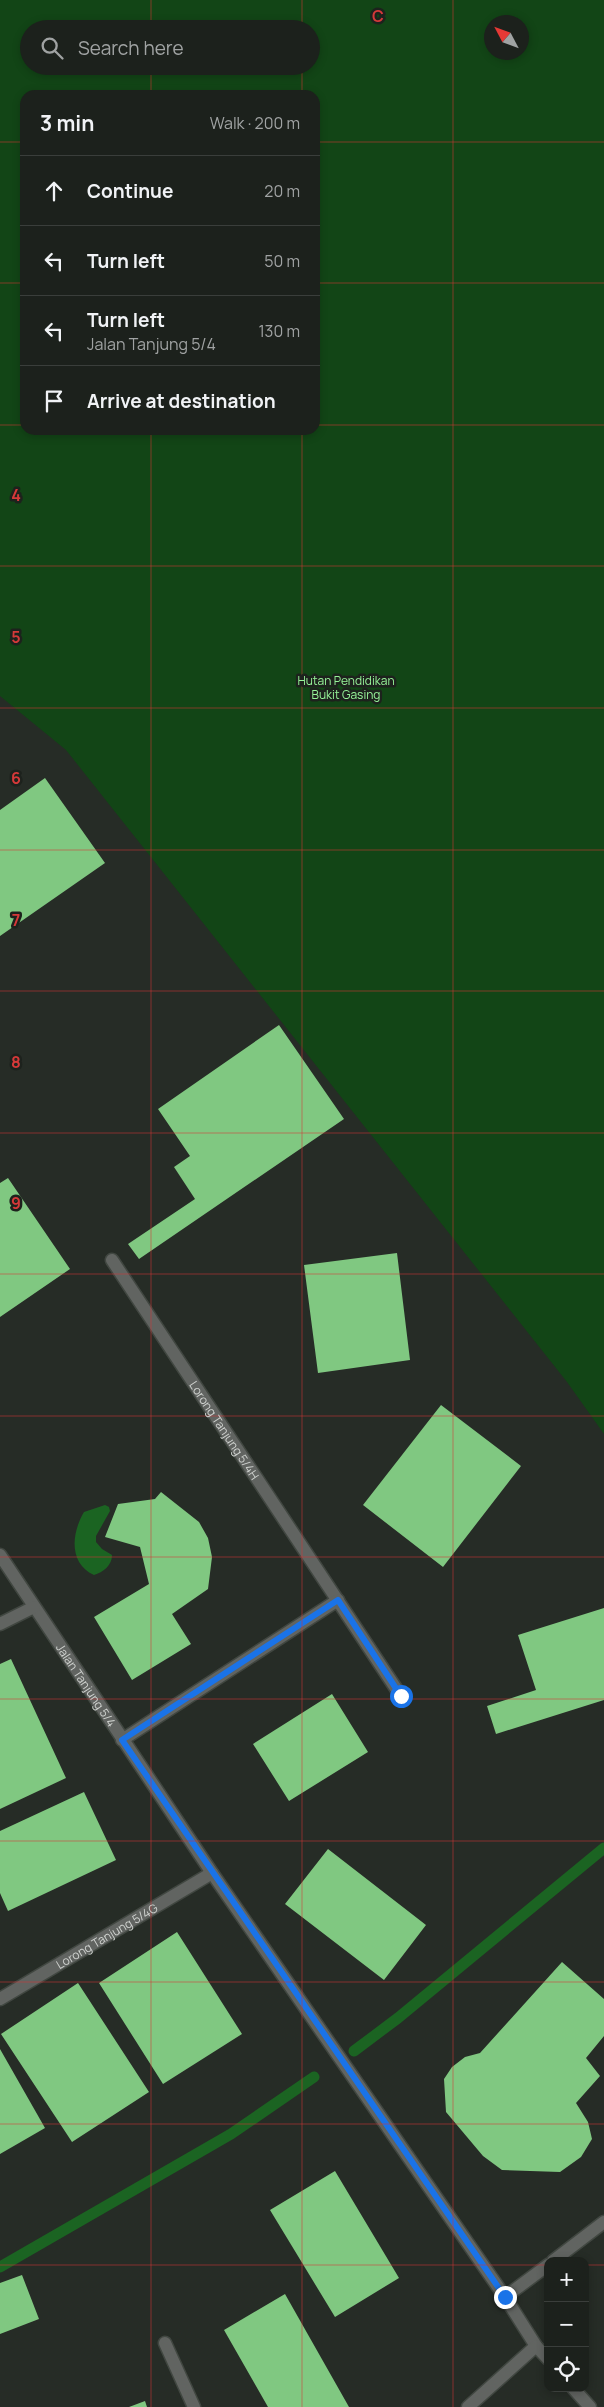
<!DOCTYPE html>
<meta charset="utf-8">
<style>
:root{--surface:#1c211c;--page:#292e29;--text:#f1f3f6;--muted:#a0a3a3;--line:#3a3e3b}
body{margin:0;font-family:Manrope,sans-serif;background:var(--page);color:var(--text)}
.controls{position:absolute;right:15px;bottom:15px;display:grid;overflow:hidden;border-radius:10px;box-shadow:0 2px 8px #0003}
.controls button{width:45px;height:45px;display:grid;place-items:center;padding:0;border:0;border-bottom:1px solid var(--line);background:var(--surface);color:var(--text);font:25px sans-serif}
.compass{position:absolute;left:484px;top:15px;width:45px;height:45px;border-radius:50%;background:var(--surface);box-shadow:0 2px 8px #0003;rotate:311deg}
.stop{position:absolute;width:15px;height:15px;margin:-11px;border:4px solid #1a73e8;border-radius:50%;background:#fff}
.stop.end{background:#1a73e8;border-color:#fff;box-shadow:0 1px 5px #0008}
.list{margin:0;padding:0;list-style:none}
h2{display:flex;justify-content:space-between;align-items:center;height:65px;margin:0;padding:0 20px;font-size:21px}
h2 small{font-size:16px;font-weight:400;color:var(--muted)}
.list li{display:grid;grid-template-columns:32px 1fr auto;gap:15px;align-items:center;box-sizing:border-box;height:70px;padding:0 20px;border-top:1px solid var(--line)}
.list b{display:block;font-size:19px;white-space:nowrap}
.list p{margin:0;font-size:16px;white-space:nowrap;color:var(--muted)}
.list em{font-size:16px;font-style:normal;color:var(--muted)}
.icon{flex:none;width:28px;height:28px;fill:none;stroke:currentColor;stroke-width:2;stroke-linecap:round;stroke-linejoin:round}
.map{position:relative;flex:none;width:604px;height:2407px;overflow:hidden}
.search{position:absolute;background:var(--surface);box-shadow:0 2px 8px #0003;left:20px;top:20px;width:300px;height:55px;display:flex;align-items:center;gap:12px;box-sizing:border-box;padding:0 18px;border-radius:28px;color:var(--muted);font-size:19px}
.panel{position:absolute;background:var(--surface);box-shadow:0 2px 8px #0003;left:20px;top:90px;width:300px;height:345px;border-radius:15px}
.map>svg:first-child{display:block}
.green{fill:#124516;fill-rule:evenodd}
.water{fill:#1b6422}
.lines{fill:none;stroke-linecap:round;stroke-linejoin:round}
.stream{stroke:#1b6422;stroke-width:11}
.building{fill:#80c881}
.minor-casing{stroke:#414741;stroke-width:15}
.minor{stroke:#616461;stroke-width:12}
.route{stroke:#1a73e8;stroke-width:6}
.grid{fill:none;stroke:#d53939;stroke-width:1;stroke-opacity:0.55}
.labels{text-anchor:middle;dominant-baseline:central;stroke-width:5;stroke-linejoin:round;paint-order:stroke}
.park-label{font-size:12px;fill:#97f499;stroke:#1d221d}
.street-label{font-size:12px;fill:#cfd2cf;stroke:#1d221d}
.grid-label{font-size:16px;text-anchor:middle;font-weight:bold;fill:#d53939;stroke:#1d221d;stroke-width:5;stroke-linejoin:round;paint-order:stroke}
</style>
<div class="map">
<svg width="604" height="2407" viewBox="0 0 604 2407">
<rect width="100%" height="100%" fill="#262c26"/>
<path class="green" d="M 0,0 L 604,0 L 604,1434 L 567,1382 L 66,750 L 0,696 ZM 492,22 L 522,22 L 522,52 L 492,52 ZM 29,29 L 311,29 L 311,66 L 29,66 ZM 25,95 L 315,95 L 315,430 L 25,430 Z"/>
<path class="water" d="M 105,1505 L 109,1507 L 110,1511 L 96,1536 L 96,1542 L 102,1549 L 112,1555 C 112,1566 103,1572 94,1575 C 69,1564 71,1534 84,1512 Z"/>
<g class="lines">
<path class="stream" d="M 354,2051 L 398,2018 L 604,1848
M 0,2267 L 231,2134 L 314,2077"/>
</g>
<path class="building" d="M 45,778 L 105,863 L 0,936 L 0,810 Z
M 279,1025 L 344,1119 L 139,1259 L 128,1244 L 195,1199 L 174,1167 L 190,1156 L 158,1109 Z
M 8,1178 L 70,1269 L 0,1317 L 0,1183 Z
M 397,1253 L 410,1360 L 318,1373 L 304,1265 Z
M 441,1405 L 521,1466 L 443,1567 L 363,1505 Z
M 161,1492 L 199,1522 L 208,1538 L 212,1557 L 208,1589 L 172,1614 L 191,1644 L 132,1680 L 94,1617 L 149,1584 L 140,1547 L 105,1537 L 118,1504 L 155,1499 Z
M 604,1608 L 604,1700 L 496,1734 L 487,1706 L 536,1690 L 518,1635 Z
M 11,1659 L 66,1778 L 0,1809 L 0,1664 Z
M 332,1694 L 368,1752 L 289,1801 L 253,1744 Z
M 84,1792 L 116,1860 L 8,1911 L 0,1893 L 0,1831 Z
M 328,1849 L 426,1925 L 384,1980 L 285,1904 Z
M 177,1932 L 242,2034 L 163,2084 L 99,1983 Z
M 562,1962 L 604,1999 L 604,2036 L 586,2058 L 600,2076 L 576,2103 L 588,2122 L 592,2139 L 581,2157 L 560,2172 L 502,2170 L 483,2156 L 446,2112 L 444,2079 L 452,2067 L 465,2057 L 480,2053 Z
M 78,1983 L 149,2092 L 72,2142 L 1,2034 Z
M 0,2049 L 45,2128 L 0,2154 Z
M 335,2171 L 399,2278 L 335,2317 L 270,2210 Z
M 22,2275 L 39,2319 L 0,2334 L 0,2283 Z
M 285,2294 L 349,2407 L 268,2407 L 224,2330 Z
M 145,2401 L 147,2407 L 129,2407 Z"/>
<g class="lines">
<g class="minor-casing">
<g id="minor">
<path id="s1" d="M 112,1260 L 401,1696"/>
<path id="s2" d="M 0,1555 L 212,1873 L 505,2297 L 536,2346 L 548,2359"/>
<path d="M 0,1624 L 34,1607"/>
<path d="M 122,1740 L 338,1600"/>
<path id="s3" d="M 0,1999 L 212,1873"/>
<path d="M 553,2261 L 604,2222"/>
<path d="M 505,2297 L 548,2265"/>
<path d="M 165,2343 L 194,2407"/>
<path d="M 573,2388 L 590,2407"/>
<path d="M 468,2407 L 536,2346"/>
</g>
</g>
<use href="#minor" class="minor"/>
</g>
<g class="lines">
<path class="route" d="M 401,1696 L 338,1600 L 122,1740 L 505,2297"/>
</g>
<path class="grid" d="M 151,0 L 151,29M 302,0 L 302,29M 453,0 L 453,2407M 151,66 L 151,95M 302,66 L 302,95M 0,142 L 25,142M 315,142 L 604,142M 0,283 L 25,283M 315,283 L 604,283M 0,425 L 25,425M 315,425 L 604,425M 151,430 L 151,2407M 302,430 L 302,2407M 0,566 L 604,566M 0,708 L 604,708M 0,850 L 604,850M 0,991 L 604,991M 0,1133 L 604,1133M 0,1274 L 604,1274M 0,1416 L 604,1416M 0,1557 L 604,1557M 0,1699 L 604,1699M 0,1841 L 604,1841M 0,1982 L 604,1982M 0,2124 L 604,2124M 0,2265 L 548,2265M 585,2265 L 604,2265"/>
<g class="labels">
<g class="park-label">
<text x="346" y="680">Hutan Pendidikan<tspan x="346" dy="14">Bukit Gasing</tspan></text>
</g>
<g class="street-label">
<text stroke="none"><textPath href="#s1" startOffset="204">Lorong Tanjung 5/4H</textPath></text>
<text stroke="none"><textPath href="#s2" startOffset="156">Jalan Tanjung 5/4</textPath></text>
<text stroke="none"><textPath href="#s3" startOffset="124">Lorong Tanjung 5/4G</textPath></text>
</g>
</g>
<g class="grid-label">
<text x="378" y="22">C</text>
<text x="16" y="501">4</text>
<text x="16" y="643">5</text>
<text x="16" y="784">6</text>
<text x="16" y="926">7</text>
<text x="16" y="1068">8</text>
<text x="16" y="1209">9</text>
</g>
</svg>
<div class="controls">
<button>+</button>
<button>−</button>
<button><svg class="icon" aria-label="locate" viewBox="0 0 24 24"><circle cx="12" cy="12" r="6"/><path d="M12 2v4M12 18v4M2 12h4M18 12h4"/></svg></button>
</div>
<svg class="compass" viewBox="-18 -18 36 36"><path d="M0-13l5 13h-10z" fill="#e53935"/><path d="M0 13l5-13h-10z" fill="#a0a3a3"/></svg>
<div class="stop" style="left:401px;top:1696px"></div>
<div class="stop end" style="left:505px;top:2297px"></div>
<div class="search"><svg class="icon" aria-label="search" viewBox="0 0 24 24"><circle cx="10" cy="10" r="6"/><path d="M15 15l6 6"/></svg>Search here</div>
<section class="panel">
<h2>3 min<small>Walk · 200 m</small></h2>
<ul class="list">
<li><svg class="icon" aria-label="ahead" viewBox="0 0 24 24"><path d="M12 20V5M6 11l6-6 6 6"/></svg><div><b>Continue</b></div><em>20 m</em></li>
<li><svg class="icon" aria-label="left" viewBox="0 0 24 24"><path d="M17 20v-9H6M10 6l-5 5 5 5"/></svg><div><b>Turn left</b></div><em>50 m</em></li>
<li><svg class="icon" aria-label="left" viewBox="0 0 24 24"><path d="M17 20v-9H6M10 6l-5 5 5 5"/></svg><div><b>Turn left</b><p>Jalan Tanjung 5/4</p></div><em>130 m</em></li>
<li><svg class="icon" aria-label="arrive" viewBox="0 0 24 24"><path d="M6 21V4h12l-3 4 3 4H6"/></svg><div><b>Arrive at destination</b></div></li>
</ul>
</section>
</div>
